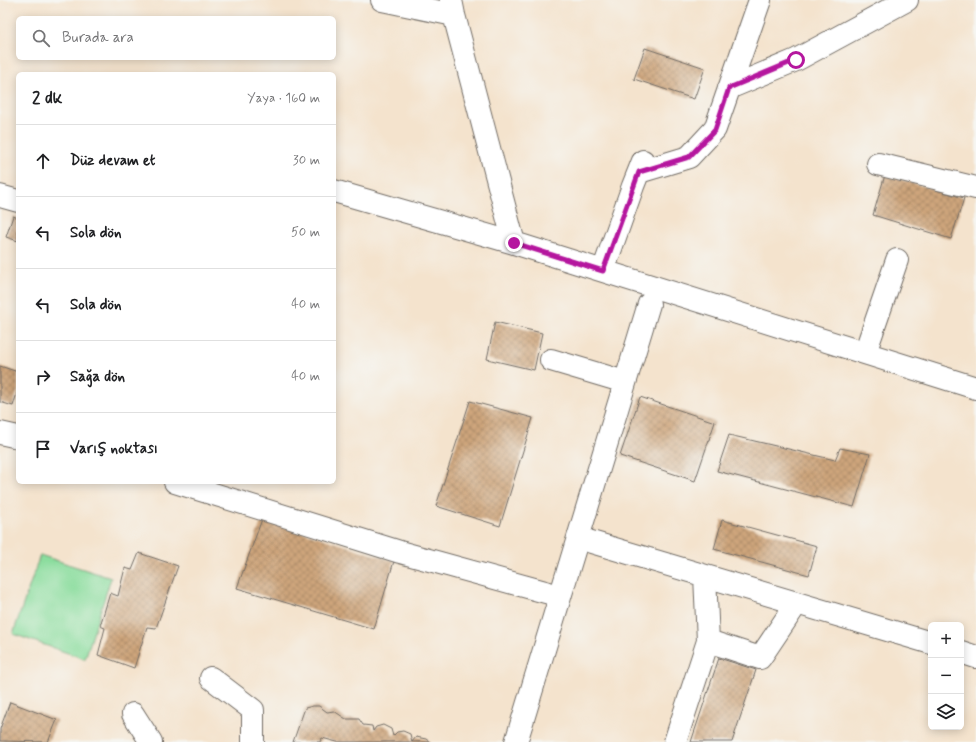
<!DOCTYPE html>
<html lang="tr">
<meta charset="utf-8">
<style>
:root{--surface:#fff;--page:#f2f2f2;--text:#202124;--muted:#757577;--line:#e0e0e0}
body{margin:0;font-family:Mynerve,sans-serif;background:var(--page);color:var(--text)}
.controls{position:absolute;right:12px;bottom:12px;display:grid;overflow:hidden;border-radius:6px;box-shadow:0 2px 10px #0003}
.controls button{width:36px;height:36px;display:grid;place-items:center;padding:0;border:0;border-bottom:1px solid var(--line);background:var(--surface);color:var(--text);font:20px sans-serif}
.stop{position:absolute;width:12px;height:12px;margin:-9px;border:3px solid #b5179e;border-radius:50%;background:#fff}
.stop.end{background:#b5179e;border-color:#fff;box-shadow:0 1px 4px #0008}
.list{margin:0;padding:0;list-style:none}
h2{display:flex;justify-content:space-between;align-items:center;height:52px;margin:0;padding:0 16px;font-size:17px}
h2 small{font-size:13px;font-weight:400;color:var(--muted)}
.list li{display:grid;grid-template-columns:26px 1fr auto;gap:12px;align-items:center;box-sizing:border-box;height:72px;padding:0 16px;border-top:1px solid var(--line)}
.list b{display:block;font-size:15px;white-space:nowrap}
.list em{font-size:13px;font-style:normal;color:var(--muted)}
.icon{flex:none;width:22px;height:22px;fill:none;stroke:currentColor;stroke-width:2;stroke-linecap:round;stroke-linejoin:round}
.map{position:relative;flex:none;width:976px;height:742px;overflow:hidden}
.search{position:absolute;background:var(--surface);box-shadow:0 2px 10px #0003;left:16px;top:16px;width:320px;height:44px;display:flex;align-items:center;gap:10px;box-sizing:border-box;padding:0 14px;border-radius:6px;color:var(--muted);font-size:15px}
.panel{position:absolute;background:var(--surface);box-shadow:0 2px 10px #0003;left:16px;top:72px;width:320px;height:412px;border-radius:6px}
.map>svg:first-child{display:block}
.grass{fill:#8bdd9e;stroke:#5b8464}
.building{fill:url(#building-cross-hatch)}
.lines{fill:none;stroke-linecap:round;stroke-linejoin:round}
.minor-casing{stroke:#716b64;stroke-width:24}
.minor{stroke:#fff;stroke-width:22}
.route{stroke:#b5179e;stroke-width:5}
</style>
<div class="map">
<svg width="976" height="742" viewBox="0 0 976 742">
<defs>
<pattern id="building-cross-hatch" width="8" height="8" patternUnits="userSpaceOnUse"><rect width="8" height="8" fill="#cea57c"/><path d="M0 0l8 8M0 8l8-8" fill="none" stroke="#a78766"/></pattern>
</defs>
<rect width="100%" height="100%" fill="#f6f6f2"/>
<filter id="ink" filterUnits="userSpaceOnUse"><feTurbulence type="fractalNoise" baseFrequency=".025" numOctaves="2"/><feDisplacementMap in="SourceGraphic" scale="8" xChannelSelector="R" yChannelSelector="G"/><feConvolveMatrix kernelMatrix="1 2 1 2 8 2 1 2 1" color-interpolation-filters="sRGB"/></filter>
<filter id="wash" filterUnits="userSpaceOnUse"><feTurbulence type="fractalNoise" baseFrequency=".012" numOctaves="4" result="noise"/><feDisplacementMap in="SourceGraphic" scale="16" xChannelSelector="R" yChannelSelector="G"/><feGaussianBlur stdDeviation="0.9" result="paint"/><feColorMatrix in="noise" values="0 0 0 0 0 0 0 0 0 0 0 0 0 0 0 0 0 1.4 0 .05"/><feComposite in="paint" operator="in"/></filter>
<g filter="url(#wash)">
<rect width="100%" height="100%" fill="#f4e3cd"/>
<path class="grass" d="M 40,555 L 111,578 L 85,659 L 13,634 Z"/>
<g id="blocks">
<path class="building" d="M 645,48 L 705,68 L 694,99 L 634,79 Z
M 885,175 L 964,198 L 951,239 L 873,215 Z
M 13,216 L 18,218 L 18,241 L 6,237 Z
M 495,322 L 542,333 L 534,370 L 487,359 Z
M 0,366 L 18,372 L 18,390 L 13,406 L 0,402 Z
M 640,397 L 715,422 L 695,481 L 620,456 Z
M 470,401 L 533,418 L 500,526 L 436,506 Z
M 729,435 L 835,460 L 840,448 L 870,454 L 854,507 L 717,471 Z
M 262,519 L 394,561 L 374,629 L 237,588 Z
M 722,520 L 817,546 L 809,575 L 714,549 Z
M 139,553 L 178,566 L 156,628 L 147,627 L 134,668 L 98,655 L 105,628 L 100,626 L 110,593 L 118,596 L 125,568 L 132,570 Z
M 719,658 L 756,670 L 732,742 L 691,742 Z
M 10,702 L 57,720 L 48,742 L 0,741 L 0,729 Z
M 313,706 L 319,706 L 327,712 L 334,711 L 346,719 L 359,719 L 363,725 L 372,726 L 373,731 L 376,727 L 383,725 L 391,729 L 393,736 L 397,732 L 403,731 L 410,734 L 412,742 L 416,737 L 426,739 L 430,742 L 337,742 L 322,738 L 320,742 L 293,742 L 305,708 Z"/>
</g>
</g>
<g filter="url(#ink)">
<use href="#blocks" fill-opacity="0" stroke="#716b64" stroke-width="1"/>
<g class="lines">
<g class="minor-casing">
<path id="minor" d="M 382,0 L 454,15
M 451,0 L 454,15 L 514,243
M 729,88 L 796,60 L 907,0
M 878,164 L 976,188
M 639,172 L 689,157 L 715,129 L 760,0
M 334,191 L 514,243 L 976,388
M 0,196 L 18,201
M 603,271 L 633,186 L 643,161
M 865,353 L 897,260
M 551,360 L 625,382
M 0,433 L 18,437
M 175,482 L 400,552 L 560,596
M 578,538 L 931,643
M 705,576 L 708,641 L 760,658 L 797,603
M 961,652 L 976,657
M 211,678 L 253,710 L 253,742
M 133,714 L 151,742
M 516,742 L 649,304
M 675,742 L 708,641"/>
</g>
<use href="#minor" class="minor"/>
</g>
</g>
<g class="lines" filter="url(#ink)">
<path class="route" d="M 514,243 L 603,271 L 639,172 L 689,157 L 715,130 L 729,88 L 796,60"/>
</g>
</svg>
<div class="controls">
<button>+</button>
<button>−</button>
<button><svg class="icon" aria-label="layers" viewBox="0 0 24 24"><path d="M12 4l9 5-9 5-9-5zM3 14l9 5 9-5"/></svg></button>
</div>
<div class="stop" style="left:796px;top:60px"></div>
<div class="stop end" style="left:514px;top:243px"></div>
<div class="search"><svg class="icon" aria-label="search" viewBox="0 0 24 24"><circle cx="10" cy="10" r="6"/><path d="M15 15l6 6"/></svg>Burada ara</div>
<section class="panel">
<h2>2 dk<small>Yaya · 160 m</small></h2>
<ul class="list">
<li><svg class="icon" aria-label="ahead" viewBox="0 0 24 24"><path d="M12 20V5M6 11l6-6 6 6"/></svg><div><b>Düz devam et</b></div><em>30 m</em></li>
<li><svg class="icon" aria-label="left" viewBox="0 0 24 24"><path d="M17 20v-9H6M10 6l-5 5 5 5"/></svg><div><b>Sola dön</b></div><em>50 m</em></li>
<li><svg class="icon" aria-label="left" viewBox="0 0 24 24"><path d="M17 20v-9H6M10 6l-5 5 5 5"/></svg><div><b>Sola dön</b></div><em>40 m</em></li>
<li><svg class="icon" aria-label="right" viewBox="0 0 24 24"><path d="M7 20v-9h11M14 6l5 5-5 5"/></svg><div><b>Sağa dön</b></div><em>40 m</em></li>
<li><svg class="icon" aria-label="arrive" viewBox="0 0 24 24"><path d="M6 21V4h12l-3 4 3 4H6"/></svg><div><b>Varış noktası</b></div></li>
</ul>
</section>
</div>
